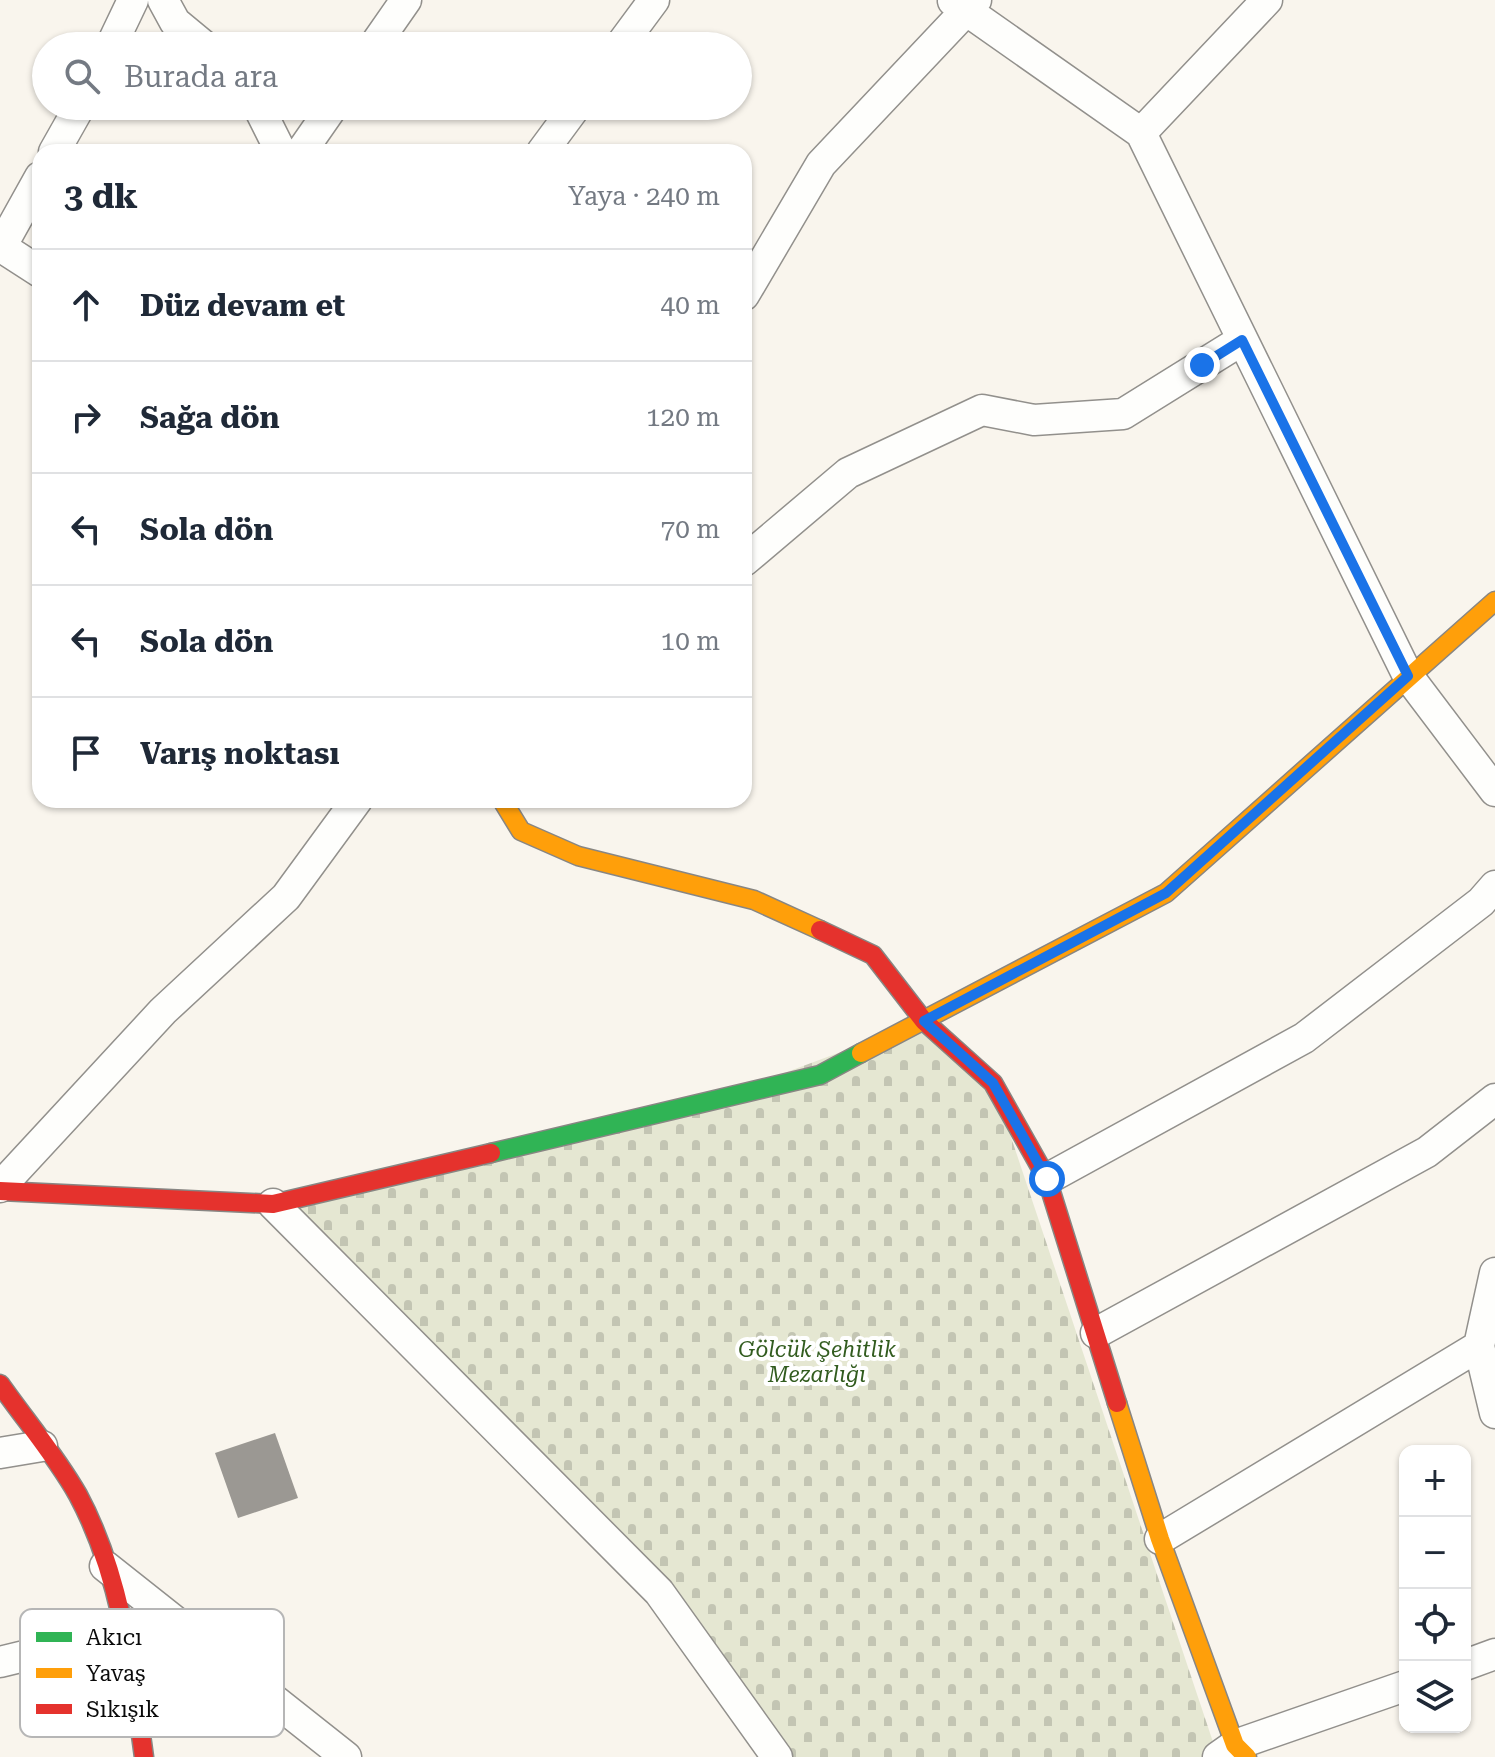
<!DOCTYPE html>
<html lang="tr">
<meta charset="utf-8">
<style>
:root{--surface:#fff;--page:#f2f2f3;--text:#1f2937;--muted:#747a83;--line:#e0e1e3}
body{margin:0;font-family:"Roboto Serif",serif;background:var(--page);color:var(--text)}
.controls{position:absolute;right:24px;bottom:24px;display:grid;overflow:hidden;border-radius:16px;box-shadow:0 2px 6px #0004}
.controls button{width:72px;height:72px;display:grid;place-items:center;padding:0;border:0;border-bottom:2px solid var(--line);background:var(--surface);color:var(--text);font:40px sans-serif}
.stop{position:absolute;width:24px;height:24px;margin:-18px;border:6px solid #1a73e8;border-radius:50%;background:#fff}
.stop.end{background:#1a73e8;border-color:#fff;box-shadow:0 2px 8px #0008}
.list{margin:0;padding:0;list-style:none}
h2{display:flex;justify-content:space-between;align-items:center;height:104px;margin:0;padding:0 32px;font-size:34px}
h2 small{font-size:26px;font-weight:400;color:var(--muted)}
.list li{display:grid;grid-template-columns:52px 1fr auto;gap:24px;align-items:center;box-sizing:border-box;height:112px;padding:0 32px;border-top:2px solid var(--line)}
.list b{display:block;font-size:30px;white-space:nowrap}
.list em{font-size:26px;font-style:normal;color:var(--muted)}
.icon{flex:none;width:44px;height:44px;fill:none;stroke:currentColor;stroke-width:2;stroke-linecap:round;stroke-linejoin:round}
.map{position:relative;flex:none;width:1495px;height:1757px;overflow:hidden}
.search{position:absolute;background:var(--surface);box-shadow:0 2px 6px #0004;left:32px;top:32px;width:720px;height:88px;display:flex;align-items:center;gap:20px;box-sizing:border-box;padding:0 28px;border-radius:44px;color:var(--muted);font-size:30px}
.panel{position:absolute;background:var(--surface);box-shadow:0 2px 6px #0004;left:32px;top:144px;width:720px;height:664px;border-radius:24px}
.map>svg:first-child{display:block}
.cemetery{fill:url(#cemetery-stones)}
.building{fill:#9b9893}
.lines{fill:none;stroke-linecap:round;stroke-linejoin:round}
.street-casing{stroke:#92908c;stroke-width:33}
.fast-casing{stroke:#888683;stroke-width:21}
.slow-casing{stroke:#888683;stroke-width:21}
.jam-casing{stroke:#888683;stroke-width:21}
.street{stroke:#fefefc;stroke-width:30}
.fast{stroke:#30b455;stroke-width:18}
.slow{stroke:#ff9f0a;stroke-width:18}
.jam{stroke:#e5322d;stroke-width:18}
.route{stroke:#1a73e8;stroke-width:10}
.labels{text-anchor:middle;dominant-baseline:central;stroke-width:8;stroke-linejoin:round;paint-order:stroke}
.park-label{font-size:22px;font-style:italic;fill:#325c1f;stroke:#fff}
.key{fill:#fff;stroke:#b6b6b6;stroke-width:2}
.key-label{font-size:22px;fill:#0a0a0a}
</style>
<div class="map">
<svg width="1495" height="1757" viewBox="0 0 1495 1757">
<defs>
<pattern id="cemetery-stones" width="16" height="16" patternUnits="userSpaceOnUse" patternTransform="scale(2)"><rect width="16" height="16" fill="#e5e7d2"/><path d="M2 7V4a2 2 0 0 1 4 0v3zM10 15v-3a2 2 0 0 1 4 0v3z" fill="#c3c5b3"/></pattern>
</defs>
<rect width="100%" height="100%" fill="#f9f5ed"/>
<path class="cemetery" d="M 924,1021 L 993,1083 L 1218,1757 L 777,1757 L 659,1592 L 273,1204 L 687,1109 Z"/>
<path class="building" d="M 275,1433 L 298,1498 L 238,1518 L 215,1453 Z"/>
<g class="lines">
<g class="street-casing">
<path id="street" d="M 163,0 L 175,22 L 204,46
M 1267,0 L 1141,133 L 1408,676 L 1495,791
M 953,1 L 1141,133
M 111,46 L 133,0
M 374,46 L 406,0
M 620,46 L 654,0
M 258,106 L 281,152
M 54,152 L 80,106
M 301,152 L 333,106
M 542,152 L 576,106
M 0,246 L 40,272
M 1,247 L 40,177
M 744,295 L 821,164 L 976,0
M 744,561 L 848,473 L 982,410 L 1034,420 L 1123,414 L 1242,340
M 1047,1179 L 1304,1038 L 1481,902 L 1495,886
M 0,1187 L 163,1011 L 286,897 L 357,800
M 273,1204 L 659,1592 L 777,1757
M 1495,1273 L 1479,1346 L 1495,1413
M 1096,1333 L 1427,1152 L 1495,1099
M 0,1453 L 42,1446
M 1160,1539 L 1479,1346
M 105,1566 L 346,1757
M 0,1662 L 127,1631
M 1465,1665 L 1495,1654
M 1218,1757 L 1235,1745 L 1405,1686"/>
</g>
<g class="fast-casing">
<path id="fast" d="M 491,1153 L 820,1075 L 861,1053"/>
</g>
<g class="slow-casing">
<path id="slow" d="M 502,800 L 521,831 L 578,856 L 754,900 L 820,930
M 861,1053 L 1166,893 L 1495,601
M 1117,1403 L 1160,1539 L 1235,1745 L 1247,1757"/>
</g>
<g class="jam-casing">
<path id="jam" d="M 820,930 L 873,955 L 924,1021 L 993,1083 L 1047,1179 L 1117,1403
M 0,1191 L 273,1204 L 491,1153
M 0,1384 C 26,1421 56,1456 78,1495 C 121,1575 132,1669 144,1757"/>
</g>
<use href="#street" class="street"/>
<use href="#fast" class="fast"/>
<use href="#slow" class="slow"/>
<use href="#jam" class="jam"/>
</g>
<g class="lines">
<path class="route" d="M 1047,1179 L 993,1083 L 924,1021 L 1166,893 L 1408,676 L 1242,340 L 1202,365"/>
</g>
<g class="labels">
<g class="park-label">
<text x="817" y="1349">Gölcük Şehitlik<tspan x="817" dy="25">Mezarlığı</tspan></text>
</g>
</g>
<rect x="20" y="1609" width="264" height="128" rx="12" class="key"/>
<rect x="36" y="1632" width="36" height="10" fill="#30b455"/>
<rect x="36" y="1668" width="36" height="10" fill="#ff9f0a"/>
<rect x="36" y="1704" width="36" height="10" fill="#e5322d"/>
<g class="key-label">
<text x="86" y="1645">Akıcı</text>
<text x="86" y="1681">Yavaş</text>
<text x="86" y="1717">Sıkışık</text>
</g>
</svg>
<div class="controls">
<button>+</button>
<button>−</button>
<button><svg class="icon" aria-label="locate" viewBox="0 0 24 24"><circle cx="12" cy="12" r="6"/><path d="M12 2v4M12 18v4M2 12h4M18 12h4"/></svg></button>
<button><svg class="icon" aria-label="layers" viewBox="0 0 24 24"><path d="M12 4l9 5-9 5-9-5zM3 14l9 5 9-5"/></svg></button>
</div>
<div class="stop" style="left:1047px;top:1179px"></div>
<div class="stop end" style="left:1202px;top:365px"></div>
<div class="search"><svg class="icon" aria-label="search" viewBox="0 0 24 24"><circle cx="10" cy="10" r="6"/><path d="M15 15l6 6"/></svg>Burada ara</div>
<section class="panel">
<h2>3 dk<small>Yaya · 240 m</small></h2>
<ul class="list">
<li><svg class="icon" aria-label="ahead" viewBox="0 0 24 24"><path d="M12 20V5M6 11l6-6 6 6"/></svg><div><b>Düz devam et</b></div><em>40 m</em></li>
<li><svg class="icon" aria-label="right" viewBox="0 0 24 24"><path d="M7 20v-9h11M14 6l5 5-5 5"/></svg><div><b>Sağa dön</b></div><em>120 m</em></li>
<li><svg class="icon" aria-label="left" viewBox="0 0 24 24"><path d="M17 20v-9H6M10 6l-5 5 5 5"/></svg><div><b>Sola dön</b></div><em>70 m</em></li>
<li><svg class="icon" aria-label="left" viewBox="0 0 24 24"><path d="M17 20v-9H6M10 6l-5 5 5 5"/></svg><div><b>Sola dön</b></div><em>10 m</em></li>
<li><svg class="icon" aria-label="arrive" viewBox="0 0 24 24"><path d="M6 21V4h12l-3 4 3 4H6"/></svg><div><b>Varış noktası</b></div></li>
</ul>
</section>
</div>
